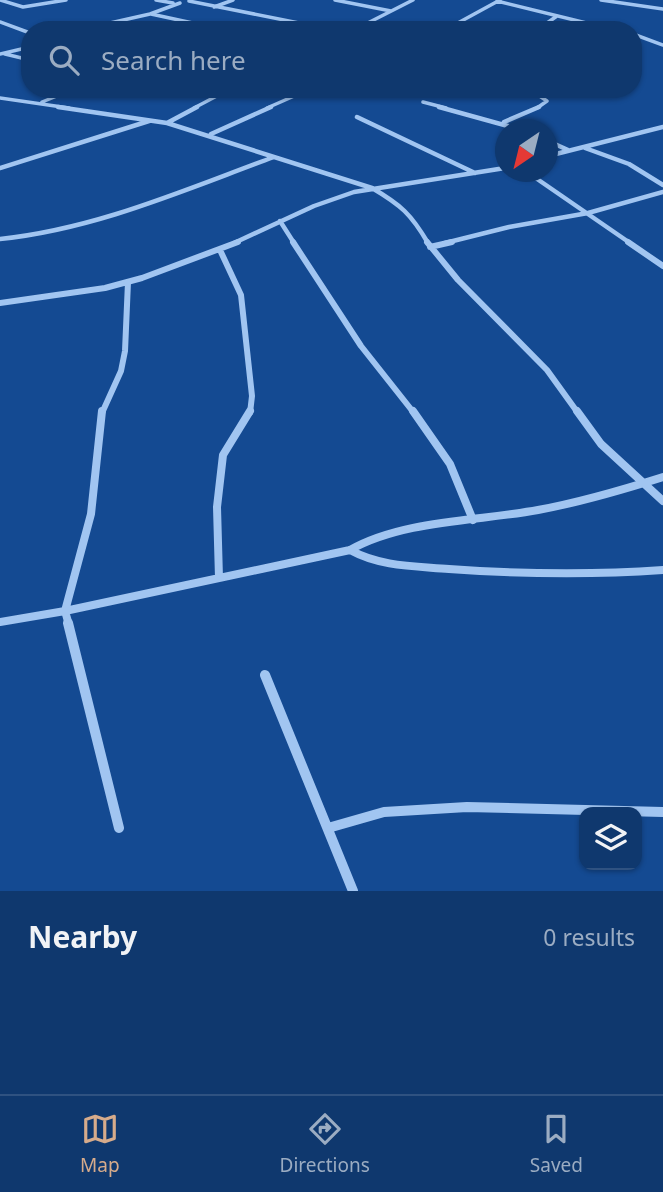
<!DOCTYPE html>
<style>
:root{--surface:#0f386e;--page:#183f73;--text:#f1f3f6;--muted:#9bacc2;--line:#2f5281;--accent:#d6ab8b}
body{margin:0;font-family:"Noto Sans",sans-serif;background:var(--page);color:var(--text)}
.controls{position:absolute;right:21px;bottom:21px;display:grid;overflow:hidden;border-radius:14px;box-shadow:0 2px 5px #0004}
.controls button{width:63px;height:63px;display:grid;place-items:center;padding:0;border:0;border-bottom:2px solid var(--line);background:var(--surface);color:var(--text);font:35px sans-serif}
.compass{position:absolute;left:495px;top:119px;width:63px;height:63px;border-radius:50%;background:var(--surface);box-shadow:0 2px 5px #0004;rotate:215deg}
.list{margin:0;padding:0;list-style:none}
h2{display:flex;justify-content:space-between;align-items:center;height:91px;margin:0;padding:0 28px;font-size:30px}
h2 small{font-size:23px;font-weight:400;color:var(--muted)}
.icon{flex:none;width:38px;height:38px;fill:none;stroke:currentColor;stroke-width:2;stroke-linecap:round;stroke-linejoin:round}
.map{position:relative;flex:none;width:663px;height:891px;overflow:hidden}
.search{position:absolute;background:var(--surface);box-shadow:0 2px 5px #0004;left:21px;right:21px;top:21px;height:77px;display:flex;align-items:center;gap:18px;box-sizing:border-box;padding:0 24px;border-radius:28px;color:var(--muted);font-size:26px}
.sheet{height:203px;background:var(--surface)}
nav{display:flex;justify-content:space-around;align-items:center;box-sizing:border-box;height:98px;border-top:2px solid var(--line);background:var(--surface);font-size:19px;color:var(--muted)}
nav a{display:grid;justify-items:center;gap:4px}
nav .on{color:var(--accent)}
.map>svg:first-child{display:block}
.lines{fill:none;stroke-linecap:round;stroke-linejoin:round}
.street-far4{stroke:#a1c5f1;stroke-width:3.5}
.street-far3{stroke:#a1c5f1;stroke-width:4.5}
.street-far2{stroke:#a1c5f1;stroke-width:6}
.street-far1{stroke:#a1c5f1;stroke-width:8}
.street{stroke:#a1c5f1;stroke-width:10}
</style>
<div class="map">
<svg width="663" height="891" viewBox="0 0 663 891">
<rect width="100%" height="100%" fill="#144a92"/>
<g class="lines">
<path class="street-far4" d="M 0,0 L 23,7 L 66,0
M 156,0 L 173,3
M 335,0 L 391,11
M 601,0 L 663,9
M 189,1 L 334,30
M 497,1 L 615,30
M 214,7 L 233,0
M 151,14 L 225,30
M 0,22 L 30,33
M 79,30 L 150,14 L 180,3
M 354,30 L 413,0
M 445,30 L 500,0
M 537,30 L 557,16
M 633,34 L 663,45
M 0,54 L 30,47
M 5,54 L 30,60
M 515,89 L 538,95 L 547,101 L 537,108
M 0,98 L 69,108
M 42,102 L 74,89
M 423,102 L 446,108
M 194,108 L 230,89
M 267,108 L 310,89"/>
<path class="street-far3" d="M 58,107 L 167,123 L 372,188 C 401,205 411,214 428,243
M 439,107 L 522,130
M 357,117 L 475,173
M 504,122 L 539,107
M 167,123 L 197,107
M 211,134 L 271,107
M 548,141 L 568,150
M 585,148 L 629,164 L 663,185
M 548,156 L 663,127
M 0,168 L 149,121
M 527,172 L 630,243
M 280,221 L 294,243
M 0,239 C 96,229 184,190 274,157
M 234,243 L 314,206 L 354,192 L 505,168
M 445,243 L 509,227 L 588,213 L 663,192"/>
<path class="street-far2" d="M 293,242 L 361,346 L 414,413
M 427,242 L 458,280 L 547,370 L 578,413
M 628,242 L 663,266
M 430,247 L 452,242
M 220,250 L 241,295 L 252,396 L 250,413
M 0,303 L 105,288 L 142,278 L 238,242
M 102,413 L 121,371 L 125,351 L 128,282"/>
<path class="street-far1" d="M 413,411 L 450,464 L 473,520
M 577,411 L 601,444 L 663,501
M 350,550 C 381,567 415,566 449,569 C 520,574 592,575 663,570
M 219,578 L 217,507 L 223,455 L 250,411
M 0,622 L 65,611 L 350,550 C 403,520 479,521 538,510 C 581,502 622,490 663,477
M 69,625 L 65,611 L 91,514 L 102,411"/>
<path class="street" d="M 68,623 L 119,828
M 265,675 L 353,891
M 328,828 L 384,812 L 467,807 L 663,812"/>
</g>
</svg>
<div class="controls">
<button><svg class="icon" aria-label="layers" viewBox="0 0 24 24"><path d="M12 4l9 5-9 5-9-5zM3 14l9 5 9-5"/></svg></button>
</div>
<svg class="compass" viewBox="-18 -18 36 36"><path d="M0-13l5 13h-10z" fill="#e53935"/><path d="M0 13l5-13h-10z" fill="#9bacc2"/></svg>
<div class="search"><svg class="icon" aria-label="search" viewBox="0 0 24 24"><circle cx="10" cy="10" r="6"/><path d="M15 15l6 6"/></svg>Search here</div>
</div>
<section class="sheet">
<h2>Nearby<small>0 results</small></h2>
<ul class="list">
</ul>
</section>
<nav>
<a class="on"><svg class="icon" aria-label="map" viewBox="0 0 24 24"><path d="M3 6l6-2 6 2 6-2v14l-6 2-6-2-6 2zM9 4v14M15 6v14"/></svg>Map</a>
<a><svg class="icon" aria-label="directions" viewBox="0 0 24 24"><path d="M12 3l9 9-9 9-9-9zM9 14v-3h6M13 9l2 2-2 2"/></svg>Directions</a>
<a><svg class="icon" aria-label="saved" viewBox="0 0 24 24"><path d="M7 4h10v16l-5-4-5 4z"/></svg>Saved</a>
</nav>
